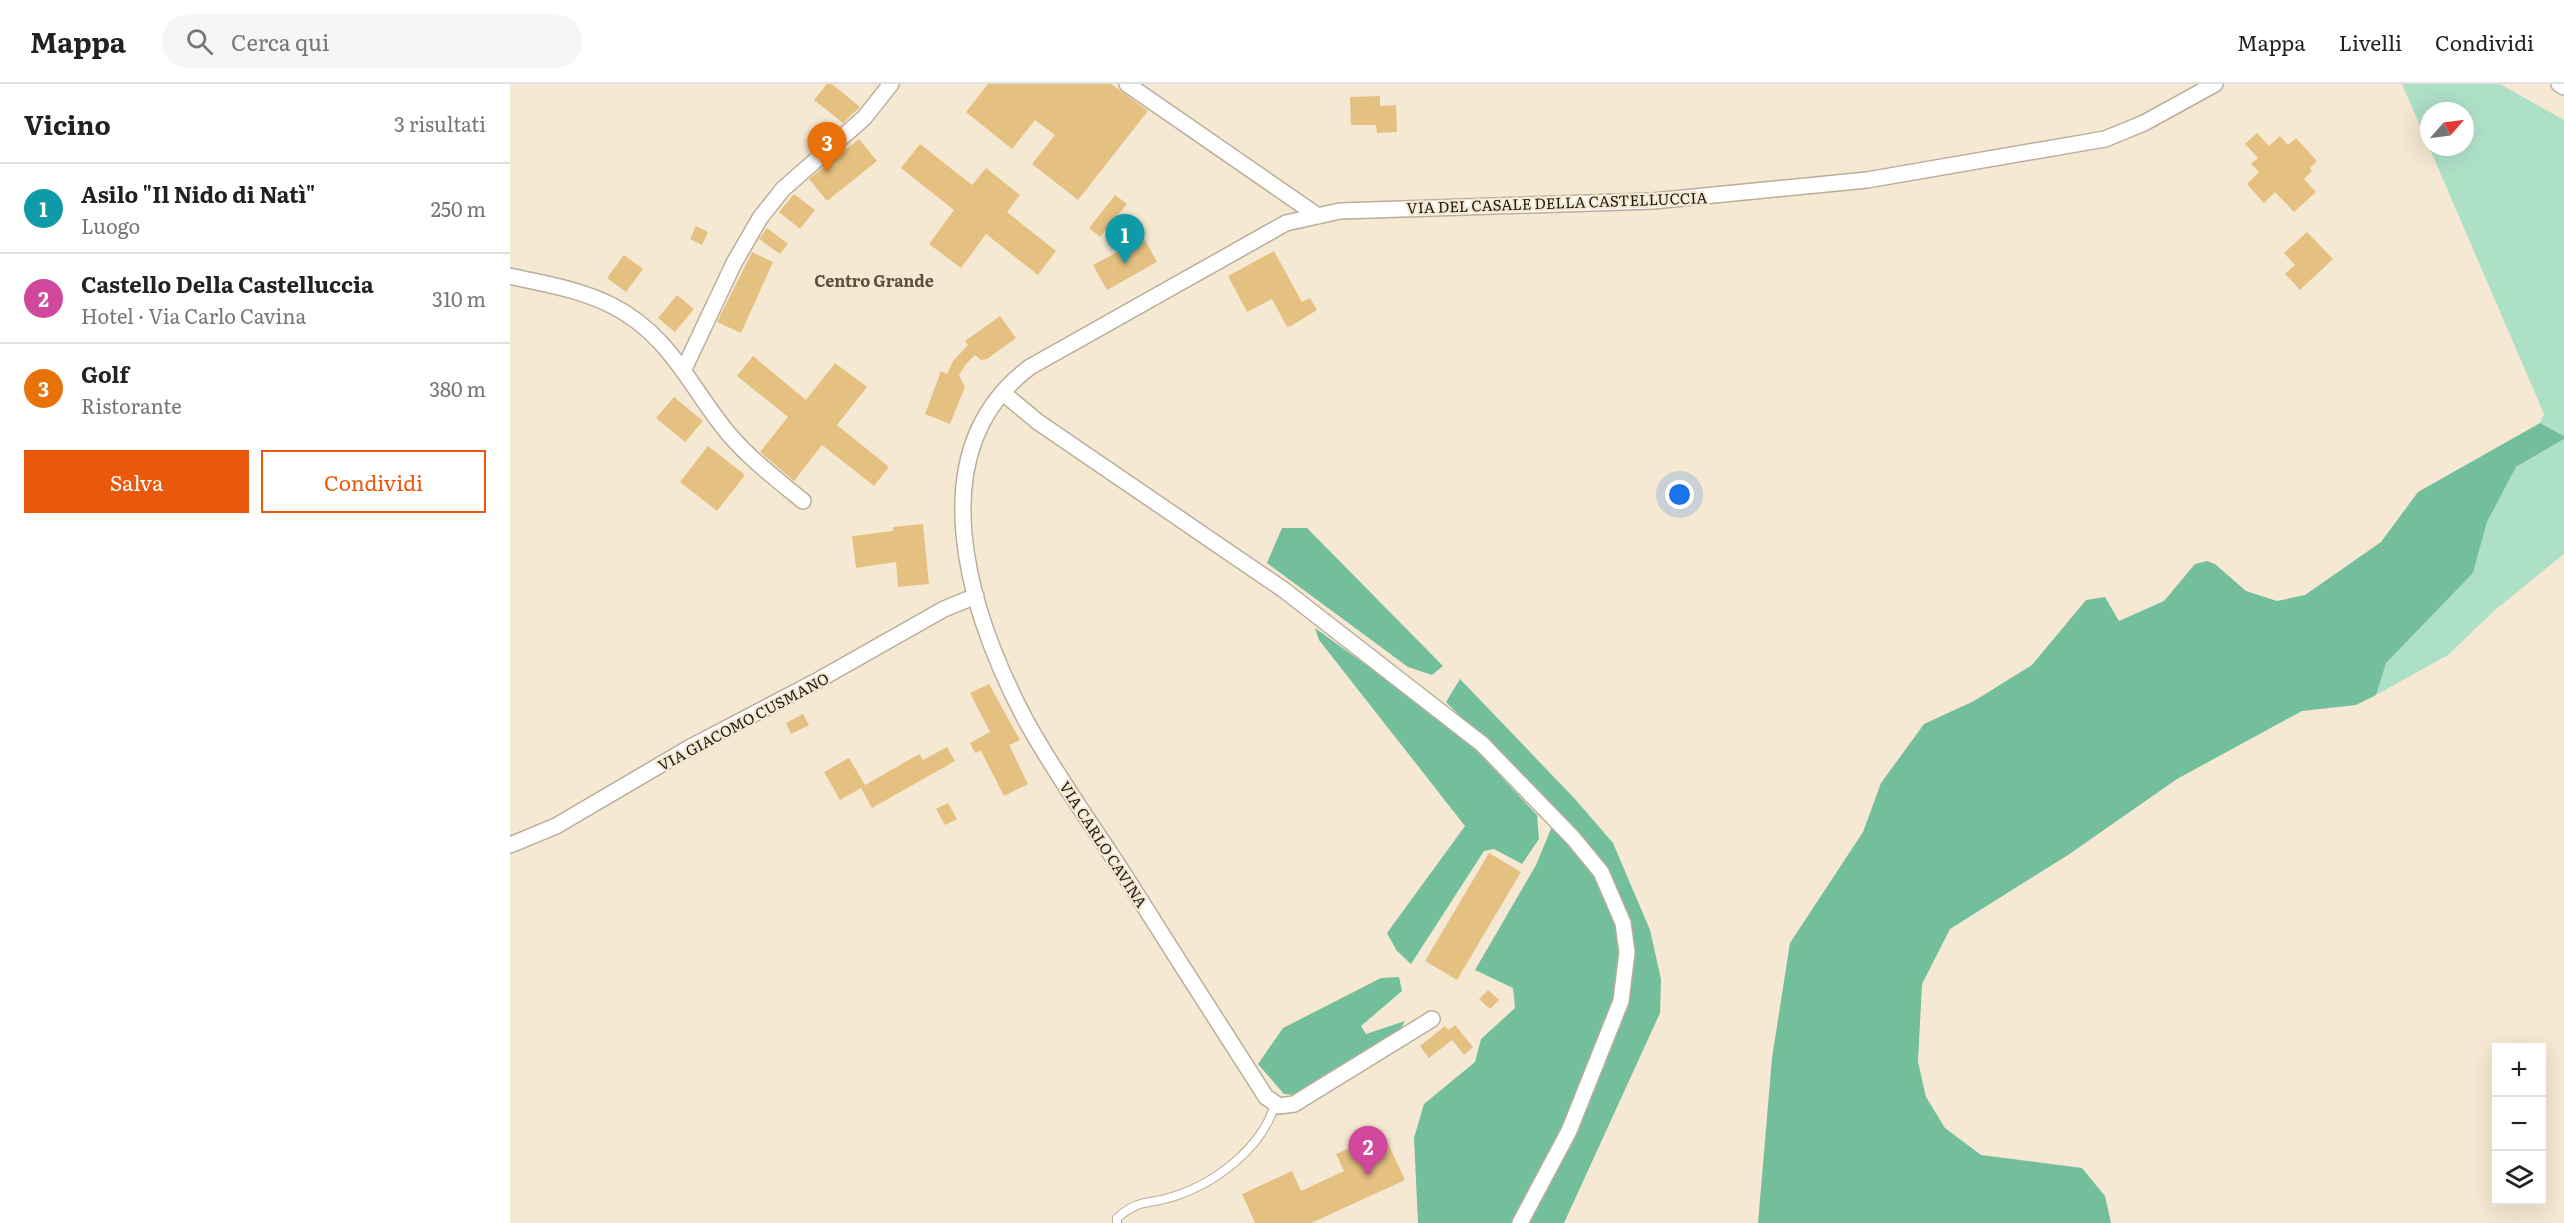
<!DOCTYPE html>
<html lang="it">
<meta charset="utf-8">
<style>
:root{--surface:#fff;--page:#f6f6f6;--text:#222;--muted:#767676;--line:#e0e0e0;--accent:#ea580c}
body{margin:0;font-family:Literata,serif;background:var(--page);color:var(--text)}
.controls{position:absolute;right:18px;bottom:18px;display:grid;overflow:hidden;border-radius:0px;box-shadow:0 6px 24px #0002}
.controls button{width:54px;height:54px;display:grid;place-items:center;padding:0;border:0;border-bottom:2px solid var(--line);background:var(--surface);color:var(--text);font:30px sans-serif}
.compass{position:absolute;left:1910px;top:18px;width:54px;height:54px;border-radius:50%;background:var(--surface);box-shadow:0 6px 24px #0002;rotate:62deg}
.you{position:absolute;left:1170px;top:411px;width:21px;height:21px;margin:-15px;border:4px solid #fff;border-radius:50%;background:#1a73e8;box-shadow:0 0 0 9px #1a73e833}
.badge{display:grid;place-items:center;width:39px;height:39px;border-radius:50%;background:var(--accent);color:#fff;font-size:20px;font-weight:700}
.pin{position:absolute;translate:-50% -50px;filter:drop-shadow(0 2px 3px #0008)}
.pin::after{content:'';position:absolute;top:32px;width:21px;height:18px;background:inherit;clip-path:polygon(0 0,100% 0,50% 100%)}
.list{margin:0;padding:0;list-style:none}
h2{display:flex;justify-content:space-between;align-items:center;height:78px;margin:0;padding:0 24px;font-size:26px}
h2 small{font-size:20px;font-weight:400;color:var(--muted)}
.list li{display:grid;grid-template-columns:39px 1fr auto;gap:18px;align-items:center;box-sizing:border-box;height:90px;padding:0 24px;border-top:2px solid var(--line)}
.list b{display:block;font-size:22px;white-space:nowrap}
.list p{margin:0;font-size:20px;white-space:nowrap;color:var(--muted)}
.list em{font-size:20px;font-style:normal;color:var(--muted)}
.actions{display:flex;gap:12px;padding:18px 24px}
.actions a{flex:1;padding:14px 0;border:2px solid var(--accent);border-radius:0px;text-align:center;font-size:21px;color:var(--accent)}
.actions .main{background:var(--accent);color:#fff}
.icon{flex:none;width:33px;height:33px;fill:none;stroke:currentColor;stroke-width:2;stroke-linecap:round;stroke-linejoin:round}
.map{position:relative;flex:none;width:2054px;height:1139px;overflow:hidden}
header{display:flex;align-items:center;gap:36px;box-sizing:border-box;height:84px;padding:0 30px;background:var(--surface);border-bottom:2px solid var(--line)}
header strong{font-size:28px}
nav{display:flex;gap:33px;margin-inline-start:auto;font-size:21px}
.search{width:420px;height:54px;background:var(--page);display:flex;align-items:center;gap:15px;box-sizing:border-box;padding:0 21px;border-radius:33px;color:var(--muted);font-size:22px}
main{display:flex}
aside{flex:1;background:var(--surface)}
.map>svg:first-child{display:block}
.green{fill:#aedfc7;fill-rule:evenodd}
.forest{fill:#73bf9c}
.building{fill:#e5c181}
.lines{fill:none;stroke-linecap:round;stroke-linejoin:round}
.service-casing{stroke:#baae9a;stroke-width:10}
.minor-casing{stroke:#baae9a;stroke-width:18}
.service{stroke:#fff;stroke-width:8}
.minor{stroke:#fff;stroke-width:15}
.labels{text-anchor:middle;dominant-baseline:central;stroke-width:4.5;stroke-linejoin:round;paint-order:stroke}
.street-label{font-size:15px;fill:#1c1810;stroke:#f6e9d3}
.neighbourhood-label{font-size:16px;font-weight:bold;fill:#5b503e;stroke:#f6e9d3}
</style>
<header>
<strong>Mappa</strong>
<div class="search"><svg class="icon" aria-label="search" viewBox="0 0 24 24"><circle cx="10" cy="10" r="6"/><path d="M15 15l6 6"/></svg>Cerca qui</div>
<nav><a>Mappa</a><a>Livelli</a><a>Condividi</a></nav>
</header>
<main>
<aside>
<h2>Vicino<small>3 risultati</small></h2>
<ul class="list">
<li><span class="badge" style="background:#0f9aa8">1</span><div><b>Asilo &quot;Il Nido di Natì&quot;</b><p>Luogo</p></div><em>250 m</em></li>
<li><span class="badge" style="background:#d1479c">2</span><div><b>Castello Della Castelluccia</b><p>Hotel · Via Carlo Cavina</p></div><em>310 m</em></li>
<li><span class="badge" style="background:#e8710a">3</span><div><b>Golf</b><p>Ristorante</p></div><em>380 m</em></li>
</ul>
<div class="actions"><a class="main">Salva</a><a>Condividi</a></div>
</aside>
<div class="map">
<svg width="2054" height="1139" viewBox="0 0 2054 1139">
<rect width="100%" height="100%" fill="#f6e9d3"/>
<path class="green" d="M 1892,0 L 1990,0 L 2054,36 L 2054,352 L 2030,339 L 2034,330 ZM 1919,27 L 1955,27 L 1955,63 L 1919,63 Z
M 2054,355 L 2054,470 L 1985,526 L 1938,571 L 1866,611 L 1875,579 L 1963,489 L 1977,438 L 2006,383 Z"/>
<path class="forest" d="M 2030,339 L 2054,352 L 2054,355 L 2006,383 L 1977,438 L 1963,489 L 1876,579 L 1866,611 L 1846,621 L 1792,627 L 1667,695 L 1558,771 L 1440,845 L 1412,900 L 1408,978 L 1416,1013 L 1435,1044 L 1471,1071 L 1572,1084 L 1595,1112 L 1601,1139 L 1248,1139 L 1262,974 L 1280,859 L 1353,748 L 1371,699 L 1414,640 L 1464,617 L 1522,581 L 1576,516 L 1595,513 L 1609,537 L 1654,517 L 1685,480 L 1697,477 L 1705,480 L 1736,507 L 1767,517 L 1795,511 L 1871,458 L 1908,408 Z
M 772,444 L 797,444 L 933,582 L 922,591 L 898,583 L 757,479 Z
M 805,544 L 949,648 L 1027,731 L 1029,755 L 1012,780 L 984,765 L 974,767 L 901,880 L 887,867 L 877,849 L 955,742 L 809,556 Z
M 950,595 L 1065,715 L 1103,759 L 1140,846 L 1151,895 L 1150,929 L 1054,1139 L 908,1139 L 904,1054 L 914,1020 L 965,978 L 971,955 L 1005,924 L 1003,904 L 965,886 L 1026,781 L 1043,740 L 1031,714 L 936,618 Z
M 889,893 L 892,907 L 851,942 L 856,950 L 895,937 L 889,948 L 784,1011 L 774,1010 L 748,980 L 773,944 L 871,894 Z"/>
<path class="building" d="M 317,0 L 322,0 L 350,23 L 333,39 L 304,16 Z
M 478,0 L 601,0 L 638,27 L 568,116 L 522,80 L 545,51 L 525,36 L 502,65 L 456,28 Z
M 870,12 L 870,22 L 886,21 L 887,48 L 867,49 L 866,41 L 841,41 L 840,13 Z
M 1747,49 L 1759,62 L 1770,52 L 1778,61 L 1786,54 L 1807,77 L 1800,84 L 1802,87 L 1794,95 L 1806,108 L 1784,128 L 1765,108 L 1754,119 L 1737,100 L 1749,88 L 1741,80 L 1748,74 L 1735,60 Z
M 349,55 L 367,77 L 317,117 L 299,95 Z
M 410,60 L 462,101 L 476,84 L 510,111 L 497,128 L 546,167 L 528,191 L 476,150 L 451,184 L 419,160 L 444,126 L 391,84 Z
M 284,110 L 305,126 L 290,145 L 269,128 Z
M 605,111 L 617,120 L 590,153 L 579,144 Z
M 186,142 L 198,148 L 192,161 L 180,155 Z
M 257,144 L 278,160 L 270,170 L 249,155 Z
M 1797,148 L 1823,175 L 1790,206 L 1775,190 L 1785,181 L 1774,169 Z
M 634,154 L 647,178 L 597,206 L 583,181 Z
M 764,167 L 792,218 L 800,214 L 807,226 L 781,242 L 777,243 L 762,215 L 737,228 L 718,192 Z
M 242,168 L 263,178 L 231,249 L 207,238 Z
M 114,171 L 133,185 L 116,208 L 97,194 Z
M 167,211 L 184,225 L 165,248 L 148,234 Z
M 490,232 L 506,254 L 477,275 L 471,276 L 465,271 L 456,280 L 449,291 L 455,303 L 440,340 L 415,330 L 431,287 L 437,290 L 443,277 L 458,261 L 455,257 Z
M 243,272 L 296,316 L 325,279 L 357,303 L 327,341 L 379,383 L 364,402 L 312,361 L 284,397 L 250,368 L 278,333 L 227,292 Z
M 164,313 L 193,337 L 175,358 L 146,334 Z
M 198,362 L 235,391 L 207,427 L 170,398 Z
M 413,440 L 419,500 L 388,503 L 386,478 L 346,484 L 342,452 L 383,447 L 383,443 Z
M 479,600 L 510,656 L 499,661 L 518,700 L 494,712 L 471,667 L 465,669 L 460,659 L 480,648 L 460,609 Z
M 293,630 L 299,641 L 281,650 L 276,639 Z
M 437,663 L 445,677 L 362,724 L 351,704 L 330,716 L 314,688 L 339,674 L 355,701 L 409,670 L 413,676 Z
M 438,719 L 447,735 L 435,741 L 426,725 Z
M 979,769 L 1011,788 L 947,896 L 915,877 Z
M 978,906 L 989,916 L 980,925 L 969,915 Z
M 945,941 L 963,963 L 954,971 L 942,956 L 919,974 L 910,962 L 935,942 L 939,946 Z
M 873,1049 L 895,1096 L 801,1139 L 745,1139 L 732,1110 L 782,1087 L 791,1107 L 834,1087 L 826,1070 Z"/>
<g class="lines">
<g class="service-casing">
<path id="service" d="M 607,1139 L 607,1134 C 629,1115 636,1121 662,1113 C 704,1100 752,1065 765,1020"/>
</g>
<g class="minor-casing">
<path id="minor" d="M 617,0 L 808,132
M 2049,0 L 2054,3
M 0,192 C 34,200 69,205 101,221 C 155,248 176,294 210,339 C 232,369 265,394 293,417
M 174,285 L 224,179 L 250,134 L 273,105 L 354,34 L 381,0
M 493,309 L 528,338 L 774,506 L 972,660 L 1063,754 L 1091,788 L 1113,839 L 1117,868 L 1111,917 L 1059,1047 L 1010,1139
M 0,761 L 46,742 L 179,664 L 305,598 L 434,525 L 466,512
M 922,935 L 784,1020 L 769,1022 L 756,1013 C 709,940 663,868 617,795 C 583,742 545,690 515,635 C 460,530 406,368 520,283 L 776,139 L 830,127 L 1143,117 L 1357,96 L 1595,55 L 1634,39 L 1705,0"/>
</g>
<use href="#service" class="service"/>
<use href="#minor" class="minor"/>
</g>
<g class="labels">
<g class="street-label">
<text transform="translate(1047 118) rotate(-2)">VIA DEL CASALE DELLA CASTELLUCCIA</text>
<text transform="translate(233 637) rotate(-28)">VIA GIACOMO CUSMANO</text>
<text transform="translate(594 760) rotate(57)">VIA CARLO CAVINA</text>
</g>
<g class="neighbourhood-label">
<text x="364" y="196">Centro Grande</text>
</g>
</g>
</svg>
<div class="controls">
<button>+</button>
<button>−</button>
<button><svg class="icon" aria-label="layers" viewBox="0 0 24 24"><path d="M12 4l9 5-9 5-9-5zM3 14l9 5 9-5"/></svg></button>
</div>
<svg class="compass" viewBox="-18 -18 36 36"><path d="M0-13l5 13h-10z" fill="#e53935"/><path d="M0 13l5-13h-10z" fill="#767676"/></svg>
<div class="you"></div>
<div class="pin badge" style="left:615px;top:180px;background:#0f9aa8">1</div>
<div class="pin badge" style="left:858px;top:1092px;background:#d1479c">2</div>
<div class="pin badge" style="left:317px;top:88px;background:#e8710a">3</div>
</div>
</main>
